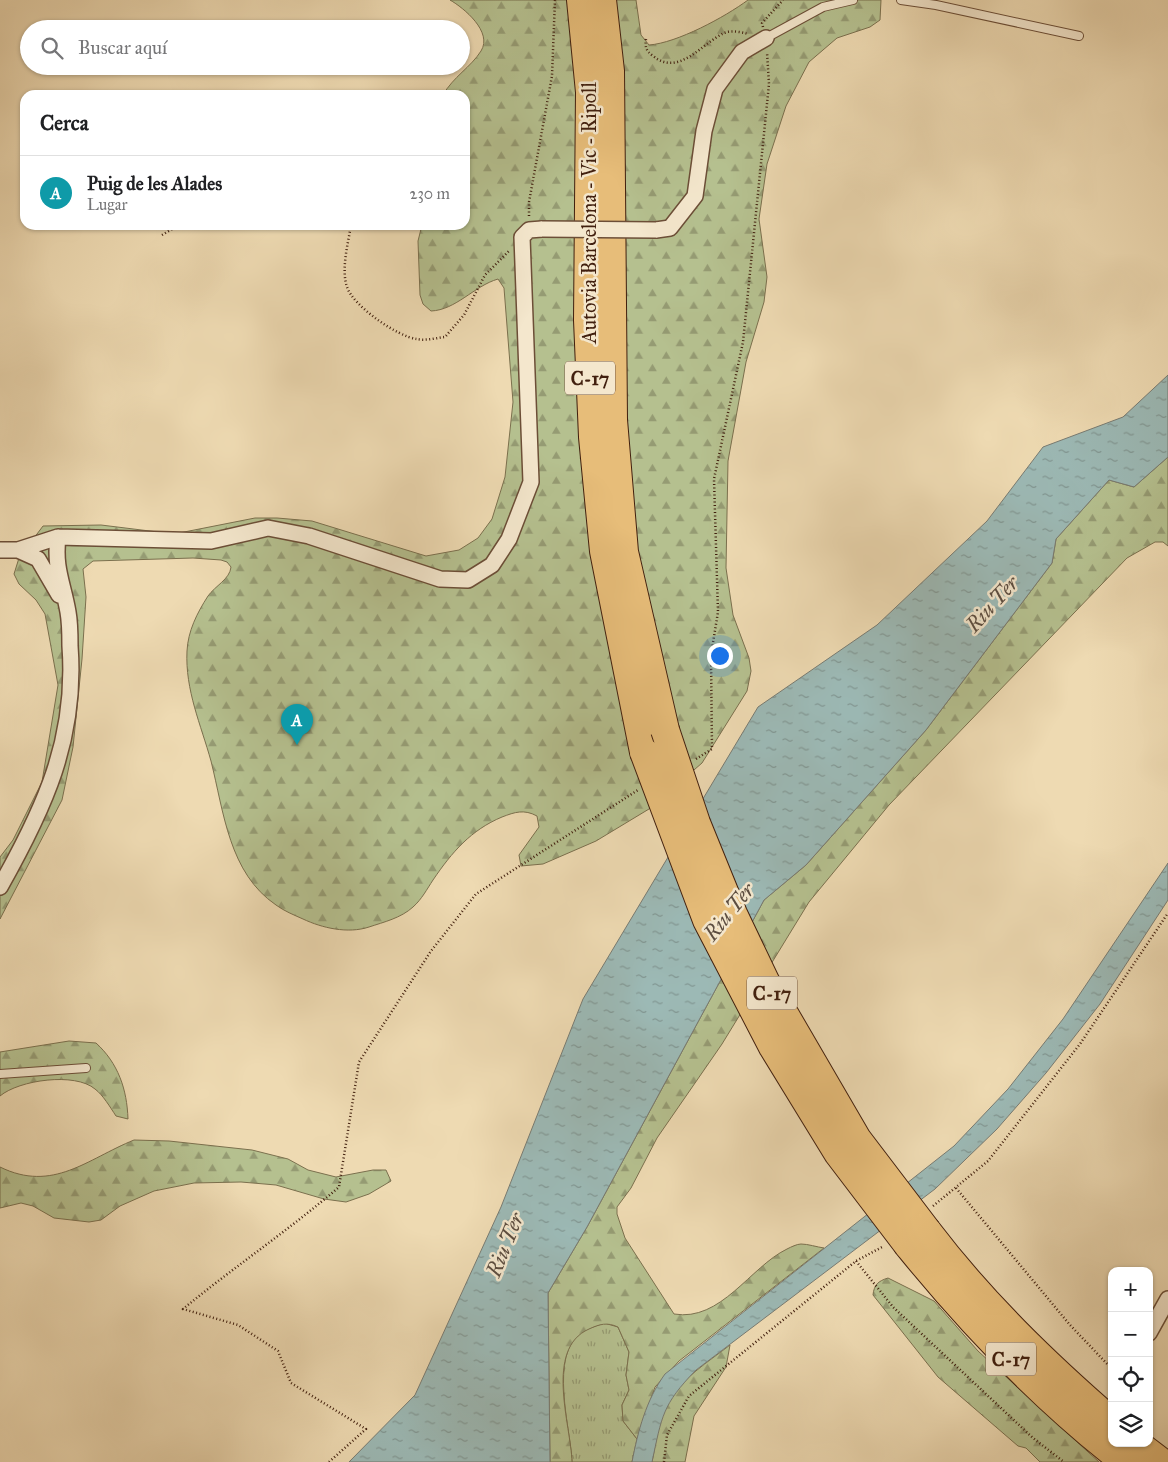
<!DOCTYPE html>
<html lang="es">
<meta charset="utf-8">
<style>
:root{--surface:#fff;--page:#f6f6f6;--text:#202124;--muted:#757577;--line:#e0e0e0;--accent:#d93025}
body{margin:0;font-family:"IM FELL Great Primer",serif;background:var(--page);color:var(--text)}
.controls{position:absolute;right:15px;bottom:15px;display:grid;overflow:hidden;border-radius:10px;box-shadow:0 1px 4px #0004}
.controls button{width:45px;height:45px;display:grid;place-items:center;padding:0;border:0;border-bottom:1px solid var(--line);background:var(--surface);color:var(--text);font:25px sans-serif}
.you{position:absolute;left:719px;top:655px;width:18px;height:18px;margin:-12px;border:4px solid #fff;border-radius:50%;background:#1a73e8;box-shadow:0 0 0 8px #1a73e833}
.badge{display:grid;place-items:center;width:32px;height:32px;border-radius:50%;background:var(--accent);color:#fff;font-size:16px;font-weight:700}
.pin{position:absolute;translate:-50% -41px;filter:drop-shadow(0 1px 2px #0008)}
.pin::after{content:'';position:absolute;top:26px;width:18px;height:15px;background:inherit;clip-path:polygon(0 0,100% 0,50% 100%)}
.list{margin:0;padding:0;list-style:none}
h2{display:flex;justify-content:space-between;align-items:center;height:65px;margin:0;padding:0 20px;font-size:21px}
h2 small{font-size:16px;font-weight:400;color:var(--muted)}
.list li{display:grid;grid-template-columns:32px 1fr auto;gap:15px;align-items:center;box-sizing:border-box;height:75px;padding:0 20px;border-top:1px solid var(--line)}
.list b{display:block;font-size:19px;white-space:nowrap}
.list p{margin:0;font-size:16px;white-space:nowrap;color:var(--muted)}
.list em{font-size:16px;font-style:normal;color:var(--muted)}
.icon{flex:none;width:28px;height:28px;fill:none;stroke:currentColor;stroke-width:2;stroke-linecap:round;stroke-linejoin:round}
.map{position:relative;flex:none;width:1168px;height:1462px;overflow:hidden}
.search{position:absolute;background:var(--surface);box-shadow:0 1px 4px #0004;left:20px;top:20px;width:450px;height:55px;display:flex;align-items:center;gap:12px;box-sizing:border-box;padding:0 18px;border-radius:28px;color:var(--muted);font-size:19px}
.panel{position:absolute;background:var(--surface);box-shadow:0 1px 4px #0004;left:20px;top:90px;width:450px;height:140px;border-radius:15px}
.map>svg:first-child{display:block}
.grass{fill:url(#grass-tufts);stroke:#7b704e}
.forest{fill:url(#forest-firs);stroke:#7b704e}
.water{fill:url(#water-ripples);stroke:#787b72}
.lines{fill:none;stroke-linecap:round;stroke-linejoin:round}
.service-casing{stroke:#6c4e37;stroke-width:10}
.minor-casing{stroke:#6c4e37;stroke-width:18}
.motorway-casing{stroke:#411f0e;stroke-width:30}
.path{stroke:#411f0e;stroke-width:2.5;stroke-dasharray:1 2.5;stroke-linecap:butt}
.service{stroke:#f4e7cd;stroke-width:8}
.minor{stroke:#f4e7cd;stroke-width:15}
.motorway{stroke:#e7bd79;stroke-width:28}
.minor-bridge-casing{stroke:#6c4e37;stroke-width:18;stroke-linecap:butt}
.motorway-bridge-casing{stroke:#411f0e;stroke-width:30;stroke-linecap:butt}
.minor-bridge{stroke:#f4e7cd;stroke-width:15}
.motorway-bridge{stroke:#e7bd79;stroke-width:28}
.labels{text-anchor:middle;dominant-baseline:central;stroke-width:5;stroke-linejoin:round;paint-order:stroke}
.shield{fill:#f4e7cd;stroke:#775b47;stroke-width:1}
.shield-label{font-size:19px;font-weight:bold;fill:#411f0e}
.street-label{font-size:20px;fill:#411f0e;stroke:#f4e7cd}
.water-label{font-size:21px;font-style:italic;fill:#5c4d40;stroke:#f4e7cd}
</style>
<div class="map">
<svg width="1168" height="1462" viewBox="0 0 1168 1462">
<defs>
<pattern id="grass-tufts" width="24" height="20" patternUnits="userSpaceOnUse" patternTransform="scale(1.25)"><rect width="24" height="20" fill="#b5c08f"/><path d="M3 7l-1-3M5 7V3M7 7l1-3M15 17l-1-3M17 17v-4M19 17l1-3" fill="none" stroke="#959b73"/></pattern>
<pattern id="forest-firs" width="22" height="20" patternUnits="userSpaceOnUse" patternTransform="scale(1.25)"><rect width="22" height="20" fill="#b5c08f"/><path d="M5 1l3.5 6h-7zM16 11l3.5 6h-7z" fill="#959b73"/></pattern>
<pattern id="water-ripples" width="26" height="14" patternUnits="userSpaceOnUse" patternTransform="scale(1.25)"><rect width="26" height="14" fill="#9cb9b5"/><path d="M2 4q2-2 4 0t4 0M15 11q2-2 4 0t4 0" fill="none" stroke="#819692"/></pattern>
</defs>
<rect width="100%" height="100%" fill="#eedab2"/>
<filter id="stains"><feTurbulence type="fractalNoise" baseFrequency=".004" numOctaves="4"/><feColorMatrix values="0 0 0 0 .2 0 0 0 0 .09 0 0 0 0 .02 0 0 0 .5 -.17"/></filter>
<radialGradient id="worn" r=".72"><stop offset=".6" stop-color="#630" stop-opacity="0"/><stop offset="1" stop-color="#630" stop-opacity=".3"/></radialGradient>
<path class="grass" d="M 604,1323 L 618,1327 L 629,1352 L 626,1375 L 629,1390 L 622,1405 L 623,1421 L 637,1439 L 632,1462 L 572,1462 C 571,1430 548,1354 582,1332 C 588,1328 597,1326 604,1323 Z"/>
<path class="forest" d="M 450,0 L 636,0 L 641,35 L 649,45 C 677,43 725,17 748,0 L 881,0 L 880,20 L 870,27 L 837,38 L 809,62 L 786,106 L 767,164 L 759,219 L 767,277 L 764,302 L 746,362 L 728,461 L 726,568 L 733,615 L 749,658 L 751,671 L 747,691 L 702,763 L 649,809 L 596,841 L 543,864 L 521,866 L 519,855 L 539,827 L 537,816 C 524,809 515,812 502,817 C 471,830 452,852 433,880 C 427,889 422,899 413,907 C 401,918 384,922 369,927 C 348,934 322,928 303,919 C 294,915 284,911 276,905 C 229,873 224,813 211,761 C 201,725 185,690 187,651 C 188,631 197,613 208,596 C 215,586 230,579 231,567 L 227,562 L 221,560 L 193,558 L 93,561 L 83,569 L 86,597 L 82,659 L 73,747 L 62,800 L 0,919 L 0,857 L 13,840 L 42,782 L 58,685 L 45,614 L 36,600 L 19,584 L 14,574 L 19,558 L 43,526 L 101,525 L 174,534 L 255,518 L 277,518 L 312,521 L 426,556 L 459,550 L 478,538 L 492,519 L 505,477 L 513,402 L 504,288 L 498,279 C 474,286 456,310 431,311 L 423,304 L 420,295 L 418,241 L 422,225 L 465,225 L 465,95 L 443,95 C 453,77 471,67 481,51 C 493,32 464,8 450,0 Z
M 1168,457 L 1168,546 L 1163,542 L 1155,542 L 1127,558 L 889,805 L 809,902 L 722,1044 L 657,1138 L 631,1188 L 617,1207 L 617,1214 L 625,1238 L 674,1314 C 721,1322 750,1267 787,1249 C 791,1247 797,1244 801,1244 C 808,1244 817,1247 824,1248 L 679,1361 L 655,1387 L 637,1439 L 623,1421 L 622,1405 L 629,1390 L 626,1375 L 629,1352 L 618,1327 C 607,1322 600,1324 589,1329 C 544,1349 571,1425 572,1462 L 550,1462 L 548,1293 L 587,1227 L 764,900 L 806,865 L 926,730 L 1052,563 L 1056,539 L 1109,480 L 1134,487 Z
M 69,1041 L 96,1043 C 118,1063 127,1089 128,1119 L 116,1116 C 110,1107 103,1095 95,1089 C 75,1072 19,1080 0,1096 L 0,1052 Z
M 134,1140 L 169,1141 L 252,1150 L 288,1159 L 308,1170 L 336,1177 L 373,1170 L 386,1170 L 391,1181 L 369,1194 L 346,1202 L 324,1199 L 276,1185 L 241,1182 L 194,1183 L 154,1191 L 120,1206 L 101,1220 L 89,1222 L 54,1218 L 33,1206 L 21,1203 L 0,1208 L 0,1167 C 53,1193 87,1159 134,1140 Z
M 888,1278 L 934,1301 L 978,1351 L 1099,1462 L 1040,1462 L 1026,1448 L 1018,1446 L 938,1377 L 873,1295 C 874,1285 878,1281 888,1278 Z
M 730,1345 L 726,1367 L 694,1416 L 685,1462 L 652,1462 C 656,1443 658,1419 668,1402 C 682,1378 708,1362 730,1345 Z"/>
<path class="water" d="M 1168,375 L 1168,457 L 1134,487 L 1109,480 L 1056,539 L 1052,563 L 926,730 L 806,865 L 764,900 L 587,1227 L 548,1293 L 550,1462 L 349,1462 L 415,1395 L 501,1207 L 583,999 L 758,707 L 877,625 L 987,521 L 1043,447 L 1123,417 Z
M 1168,863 L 1168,900 L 1100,1004 L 1046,1073 L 997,1129 L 935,1189 L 696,1370 C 662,1405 662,1416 652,1462 L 632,1462 C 638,1431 646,1400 665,1374 L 954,1146 L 1008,1089 L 1063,1019 Z"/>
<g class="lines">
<g class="service-casing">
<path id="service" d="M 901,0 L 936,5 L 1079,36
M 766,38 L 823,7 L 853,0
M 0,1074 L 86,1068"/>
</g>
<g class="minor-casing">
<path id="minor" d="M 656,230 L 670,228 L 695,196 L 704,131 L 715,89 L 742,52 L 766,38
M 0,550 L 18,550 L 58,537 L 211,541 L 268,528 L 309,536 L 440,579 L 468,580 L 492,565 L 509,539 L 531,482 L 522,237 L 529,230 L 542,229
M 18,550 L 38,559 L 59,595
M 0,887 C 44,809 77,739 70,646 C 70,635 70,623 68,612 C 63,583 54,568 58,537
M 1149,1333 L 1168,1299"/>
</g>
<g class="motorway-casing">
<path id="motorway" d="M 581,0 L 590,92 L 588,320 L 593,437 L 604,551 L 644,752
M 602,0 L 610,71 L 613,420 L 624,552 L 665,730
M 927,1231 C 981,1302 1044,1363 1112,1422
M 908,1245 C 972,1324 1045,1400 1125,1462
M 1136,1443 L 1161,1462"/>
</g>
<path class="path" d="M 763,27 L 762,23 L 783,0
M 646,39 C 645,47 646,51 653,56 C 679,77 701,44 724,33 C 731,30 741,32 748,34
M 529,216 L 529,202 L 552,76 L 555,0
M 351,225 C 348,244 341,269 347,287 C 353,306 398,337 417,339 C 426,341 436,338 445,337 L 464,315 L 485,275 L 509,251
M 162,235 L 179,225
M 696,759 L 712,749 L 711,655 L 718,612 L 714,479 L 743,342 L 769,84 L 767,52
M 956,1188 L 1070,1325 L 1112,1369
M 933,1206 L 988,1161 L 1080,1044 L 1168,913
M 856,1261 L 893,1307 L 1033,1438 L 1064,1462
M 329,1462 L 366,1429 L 291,1383 L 278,1351 L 238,1325 L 183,1309 C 234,1267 289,1230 339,1187 L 359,1062 L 431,951 L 476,894 L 638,790
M 664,1462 L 667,1435 L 689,1396 L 856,1261 L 884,1246"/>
<use href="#service" class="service"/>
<use href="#minor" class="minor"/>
<use href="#motorway" class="motorway"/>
<g class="minor-bridge-casing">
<path id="minor-bridge" d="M 542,229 L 656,230"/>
</g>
<g class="motorway-bridge-casing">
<path id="motorway-bridge" d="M 665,730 L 696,823 L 733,914 L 765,981 L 857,1139 L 927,1231
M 644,752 L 707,920 L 773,1047 L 838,1153 L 908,1245"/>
</g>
<use href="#minor-bridge" class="minor-bridge"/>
<use href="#motorway-bridge" class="motorway-bridge"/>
</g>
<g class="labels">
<g class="shield">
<rect x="565" y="361.5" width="50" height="33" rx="4"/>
<rect x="747" y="976.5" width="50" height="33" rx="4"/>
<rect x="986" y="1342.5" width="50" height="33" rx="4"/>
</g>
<g class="shield-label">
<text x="590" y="378">C-17</text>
<text x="772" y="993">C-17</text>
<text x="1011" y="1359">C-17</text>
</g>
<g class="street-label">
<text transform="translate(589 213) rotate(-90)">Autovia Barcelona - Vic - Ripoll</text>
</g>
<g class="water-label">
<text transform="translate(992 604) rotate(-48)">Riu Ter</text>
<text transform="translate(729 912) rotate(-51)">Riu Ter</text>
<text transform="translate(505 1245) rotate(-68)">Riu Ter</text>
</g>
</g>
<rect width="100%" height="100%" filter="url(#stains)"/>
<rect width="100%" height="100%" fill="url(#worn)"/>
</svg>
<div class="controls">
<button>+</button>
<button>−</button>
<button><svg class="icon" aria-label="locate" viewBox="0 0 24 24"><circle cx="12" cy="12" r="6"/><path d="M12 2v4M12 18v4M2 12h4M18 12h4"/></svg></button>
<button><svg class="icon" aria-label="layers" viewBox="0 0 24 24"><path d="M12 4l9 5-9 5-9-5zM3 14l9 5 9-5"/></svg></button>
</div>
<div class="you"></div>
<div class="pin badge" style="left:297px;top:745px;background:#0f9aa8">A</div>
<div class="search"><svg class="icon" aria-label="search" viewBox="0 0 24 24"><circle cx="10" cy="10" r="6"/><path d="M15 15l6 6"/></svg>Buscar aquí</div>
<section class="panel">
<h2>Cerca<small></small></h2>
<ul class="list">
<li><span class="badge" style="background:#0f9aa8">A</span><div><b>Puig de les Alades</b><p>Lugar</p></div><em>230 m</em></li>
</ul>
</section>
</div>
